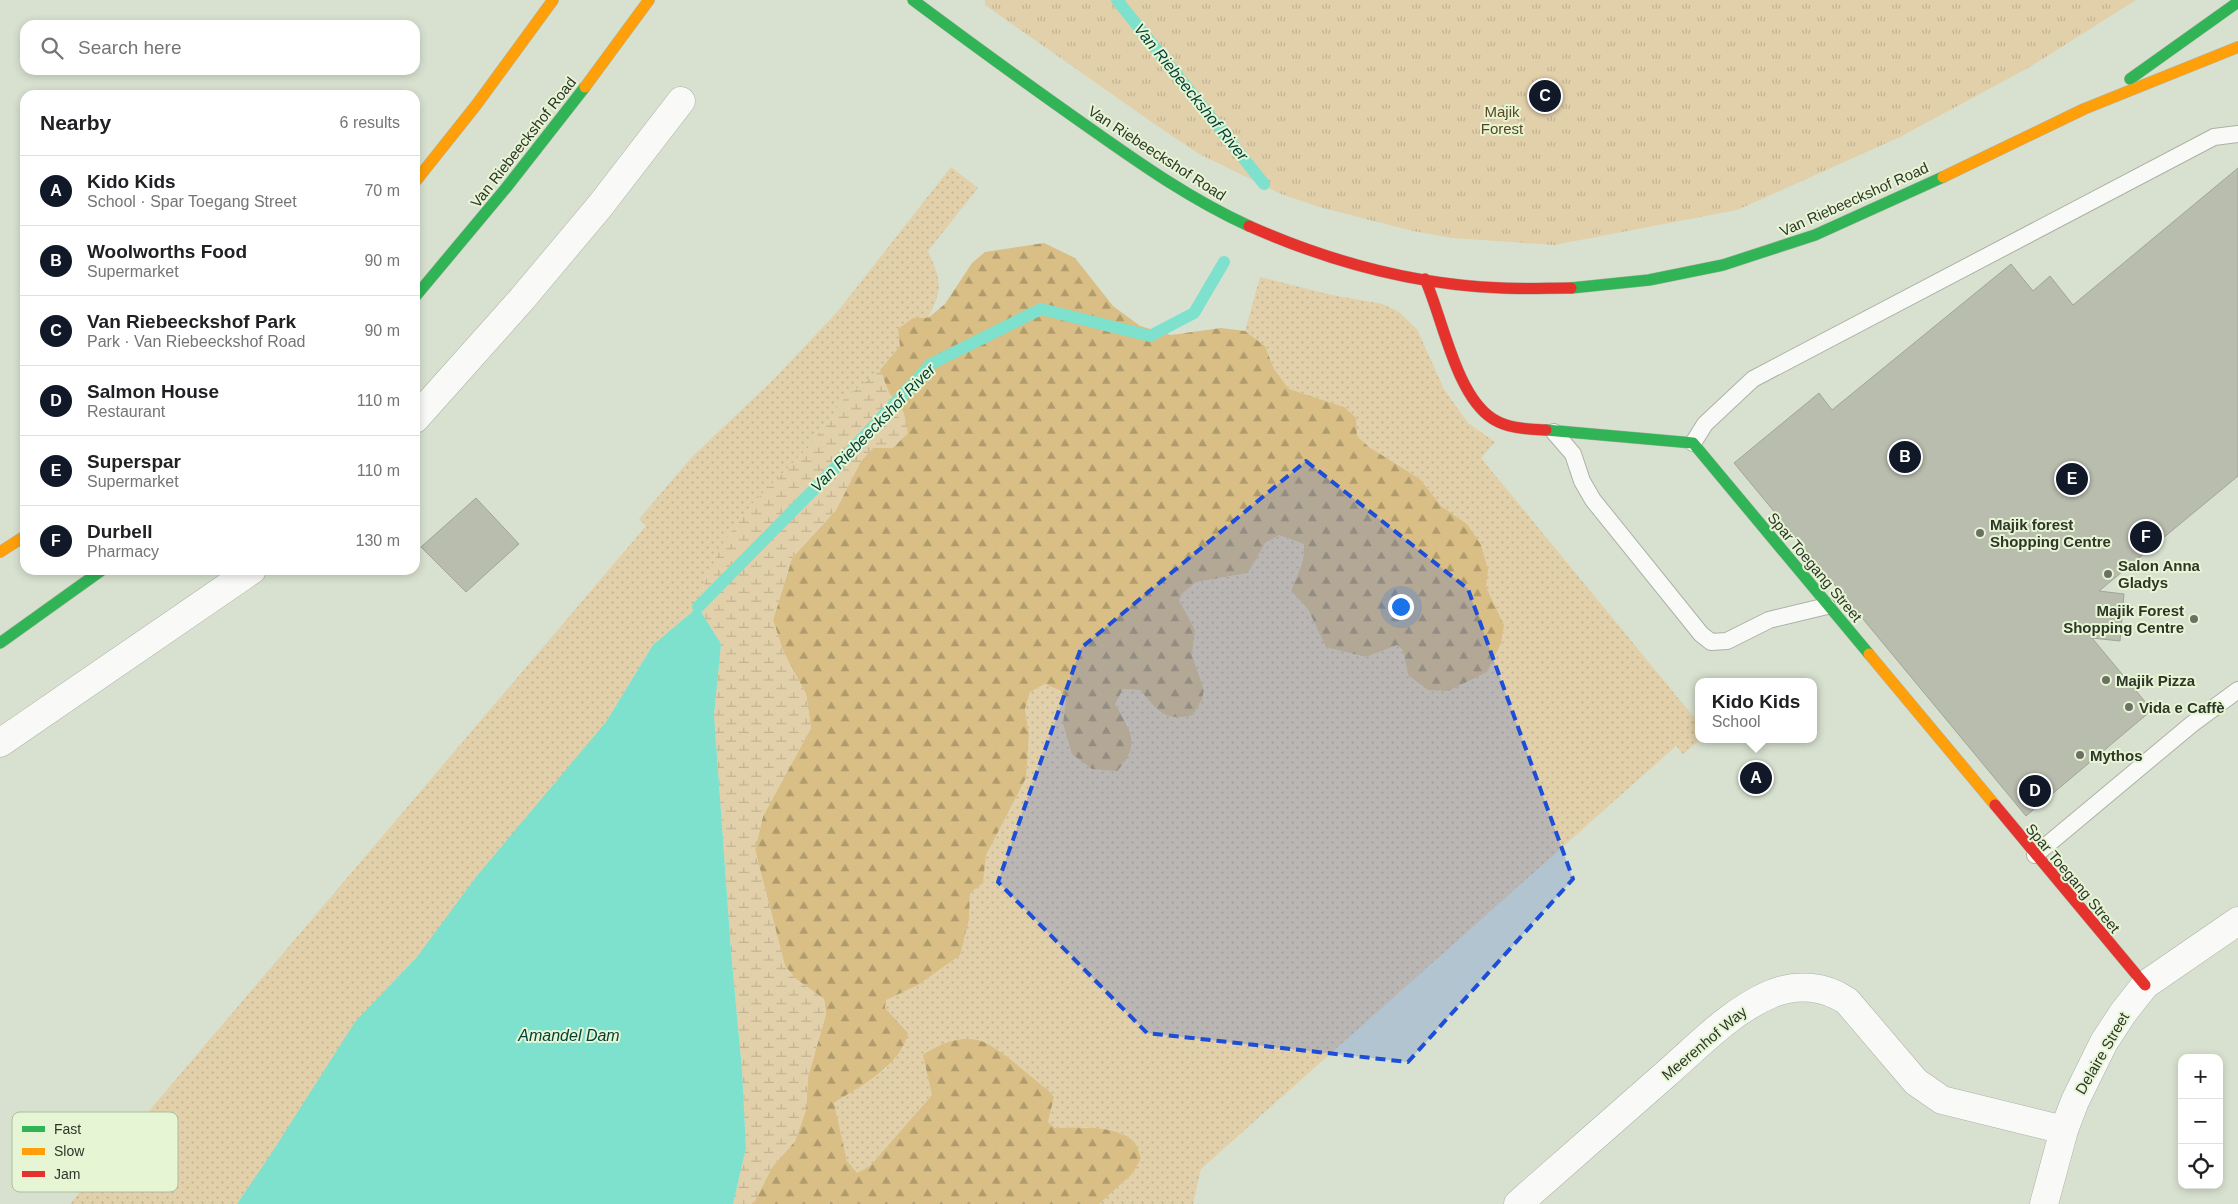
<!DOCTYPE html>
<meta charset="utf-8">
<style>
:root{--surface:#fff;--page:#f2f2f2;--text:#202124;--muted:#757577;--line:#e0e0e0;--accent:#111827}
body{margin:0;font-family:Helvetica,sans-serif;background:var(--page);color:var(--text)}
.controls{position:absolute;right:15px;bottom:15px;display:grid;overflow:hidden;border-radius:10px;box-shadow:0 2px 8px #0003}
.controls button{width:45px;height:45px;display:grid;place-items:center;padding:0;border:0;border-bottom:1px solid var(--line);background:var(--surface);color:var(--text);font:25px sans-serif}
.you{position:absolute;left:1400px;top:606px;width:18px;height:18px;margin:-12px;border:4px solid #fff;border-radius:50%;background:#1a73e8;box-shadow:0 0 0 8px #1a73e833}
.badge{display:grid;place-items:center;width:32px;height:32px;border-radius:50%;background:var(--accent);color:#fff;font-size:16px;font-weight:700}
.pin{position:absolute;translate:-50% -50%;border:2px solid #fff;box-shadow:0 1px 5px #0006}
.popup{position:absolute;left:1695px;top:678px;width:122px;height:65px;box-sizing:border-box;display:grid;place-content:center;border-radius:10px;background:var(--surface);filter:drop-shadow(0 1px 4px #0005);font-size:16px;white-space:nowrap;color:var(--muted)}
.popup b{font-size:19px;color:var(--text)}
.popup::after{content:'';position:absolute;left:50%;top:100%;margin-left:-10px;border:10px solid transparent;border-top-color:var(--surface)}
.list{margin:0;padding:0;list-style:none}
h2{display:flex;justify-content:space-between;align-items:center;height:65px;margin:0;padding:0 20px;font-size:21px}
h2 small{font-size:16px;font-weight:400;color:var(--muted)}
.list li{display:grid;grid-template-columns:32px 1fr auto;gap:15px;align-items:center;box-sizing:border-box;height:70px;padding:0 20px;border-top:1px solid var(--line)}
.list b{display:block;font-size:19px;white-space:nowrap}
.list p{margin:0;font-size:16px;white-space:nowrap;color:var(--muted)}
.list em{font-size:16px;font-style:normal;color:var(--muted)}
.icon{flex:none;width:28px;height:28px;fill:none;stroke:currentColor;stroke-width:2;stroke-linecap:round;stroke-linejoin:round}
.map{position:relative;flex:none;width:2238px;height:1204px;overflow:hidden}
.search{position:absolute;background:var(--surface);box-shadow:0 2px 8px #0003;left:20px;top:20px;width:400px;height:55px;display:flex;align-items:center;gap:12px;box-sizing:border-box;padding:0 18px;border-radius:15px;color:var(--muted);font-size:19px}
.panel{position:absolute;background:var(--surface);box-shadow:0 2px 8px #0003;left:20px;top:90px;width:400px;height:485px;border-radius:15px}
.map>svg:first-child{display:block}
.grass{fill:url(#grass-dots)}
.forest{fill:url(#forest-firs)}
.wetland{fill:url(#wetland-marsh)}
.park{fill:url(#park-tufts)}
.water{fill:#7de1ce}
.lines{fill:none;stroke-linecap:round;stroke-linejoin:round}
.stream{stroke:#7de1ce;stroke-width:12}
.building{fill:#b9bdae;stroke:#a1a496}
.lane-casing{stroke:#abb2a5;stroke-width:18}
.street-casing{stroke:#abb2a5;stroke-width:29}
.fast-casing{stroke:#abb2a5;stroke-width:12}
.slow-casing{stroke:#abb2a5;stroke-width:12}
.jam-casing{stroke:#abb2a5;stroke-width:12}
.lane{stroke:#f9faf8;stroke-width:16}
.street{stroke:#f9faf8;stroke-width:28}
.fast{stroke:#30b455;stroke-width:11}
.slow{stroke:#ff9f0a;stroke-width:11}
.jam{stroke:#e5322d;stroke-width:11}
.marked{fill:#1d4ed8;fill-opacity:0.2;stroke:#1d4ed8;stroke-width:4;stroke-dasharray:10 6;stroke-linejoin:round}
.poi-dot{fill:#6a7162;stroke:#e6f6d5;stroke-width:2}
.labels{text-anchor:middle;dominant-baseline:central;stroke-width:4;stroke-linejoin:round;paint-order:stroke}
.park-label{font-size:15px;fill:#5d4521;stroke:#e6f6d5}
.street-label{font-size:15px;fill:#2f3528;stroke:#e6f6d5}
.poi-label{font-size:15px;font-weight:bold;fill:#2f3528;stroke:#e6f6d5;text-anchor:start}
.water-label{font-size:16px;font-style:italic;fill:#00413a;stroke:#e6f6d5}
.key{fill:#e6f6d5;stroke:#afbca1;stroke-width:1}
.key-label{font-size:14px;fill:#2f3528}
</style>
<div class="map">
<svg width="2238" height="1204" viewBox="0 0 2238 1204">
<defs>
<pattern id="grass-dots" width="8" height="8" patternUnits="userSpaceOnUse" patternTransform="scale(1.25)"><rect width="8" height="8" fill="#e2d0aa"/><path d="M2 2h.1M6 6h.1" fill="none" stroke="#c2b392" stroke-width="1.8" stroke-linecap="round"/></pattern>
<pattern id="forest-firs" width="22" height="20" patternUnits="userSpaceOnUse" patternTransform="scale(1.25)"><rect width="22" height="20" fill="#d9be85"/><path d="M5 1l3.5 6h-7zM16 11l3.5 6h-7z" fill="#b09b6d"/></pattern>
<pattern id="wetland-marsh" width="20" height="14" patternUnits="userSpaceOnUse" patternTransform="scale(1.25)"><rect width="20" height="14" fill="#e2d0aa"/><path d="M1 5h8M5 5V1M11 12h8M15 12V8" fill="none" stroke="#c2b392"/></pattern>
<pattern id="park-tufts" width="24" height="20" patternUnits="userSpaceOnUse" patternTransform="scale(1.25)"><rect width="24" height="20" fill="#e2d0aa"/><path d="M3 7l-1-3M5 7V3M7 7l1-3M15 17l-1-3M17 17v-4M19 17l1-3" fill="none" stroke="#c2b392"/></pattern>
</defs>
<rect width="100%" height="100%" fill="#d8e1cf"/>
<path class="grass" d="M 951,167 L 978,188 L 928,251 C 941,281 944,287 928,318 L 913,318 L 900,346 L 880,370 L 843,400 L 808,448 L 751,505 L 706,578 L 698,607 L 653,645 L 606,722 L 417,957 L 386,989 L 237,1204 L 70,1204 L 646,526 L 639,519 L 692,457 L 773,380 L 838,311 Z
M 1260,277 L 1332,295 L 1383,304 L 1399,312 L 1417,329 L 1444,389 L 1468,423 L 1495,442 L 1481,458 L 1697,721 L 1698,739 L 1701,739 L 1683,754 L 1676,746 L 1201,1169 L 1193,1204 L 1099,1204 L 1133,1173 L 1088,1127 L 1055,1128 L 1048,1122 L 1054,1097 L 1048,1090 C 1008,1060 974,1017 924,1055 L 932,1095 L 870,1166 L 857,1174 L 847,1161 L 834,1103 L 886,1069 L 908,1033 L 885,1008 L 886,1000 L 918,985 L 969,919 L 970,893 L 983,883 L 986,855 L 1026,778 L 1029,734 L 1025,709 L 1030,692 L 1045,684 L 1061,691 L 1066,698 L 1063,723 L 1129,726 L 1115,704 L 1123,689 L 1140,690 L 1161,713 L 1204,690 L 1192,655 L 1195,630 L 1179,600 L 1183,593 L 1196,582 L 1248,573 L 1265,542 L 1279,535 L 1304,544 L 1303,561 L 1291,591 L 1308,609 L 1327,647 L 1366,657 L 1397,645 L 1403,650 L 1408,675 L 1504,625 L 1486,587 L 1487,570 L 1467,524 L 1441,506 L 1420,479 L 1369,447 L 1357,436 L 1356,419 L 1344,407 L 1289,389 L 1274,369 L 1265,346 L 1245,331 Z"/>
<path class="forest" d="M 1044,243 L 1075,258 L 1113,306 L 1140,326 L 1171,335 L 1221,328 L 1245,331 L 1265,346 L 1274,369 L 1289,389 L 1344,407 L 1356,418 L 1357,436 L 1369,447 L 1420,479 L 1441,506 L 1467,524 L 1481,545 L 1488,570 L 1486,587 L 1504,625 L 1501,643 L 1487,672 L 1448,691 L 1428,690 L 1408,675 L 1403,650 L 1397,645 L 1366,657 L 1326,647 L 1308,609 L 1291,591 L 1303,561 L 1304,544 L 1279,535 L 1265,543 L 1248,573 L 1196,582 L 1183,593 L 1179,600 L 1195,630 L 1192,655 L 1204,690 L 1202,699 L 1193,715 C 1163,722 1159,711 1140,690 L 1123,689 L 1115,704 C 1131,731 1141,745 1117,771 L 1092,769 L 1072,754 L 1063,723 L 1066,699 L 1061,691 L 1045,684 L 1030,692 L 1025,709 L 1029,734 L 1026,778 L 986,855 L 983,883 L 970,893 L 969,919 L 960,955 L 918,985 L 886,1000 L 885,1008 L 908,1033 C 900,1067 861,1085 834,1103 L 847,1161 L 857,1173 L 870,1166 L 932,1095 L 923,1055 C 939,1043 966,1033 986,1043 C 1005,1053 1030,1076 1048,1090 L 1054,1097 L 1048,1122 L 1055,1128 C 1076,1127 1121,1125 1135,1143 C 1138,1147 1139,1154 1141,1158 L 1133,1173 L 1099,1204 L 751,1204 L 773,1166 L 795,1141 L 806,1110 L 808,1077 L 826,1014 L 824,999 L 796,979 L 785,966 L 755,850 L 763,816 L 811,728 L 806,694 L 783,651 L 773,620 L 792,558 L 836,510 L 861,461 L 873,448 L 893,448 L 904,413 L 889,393 L 880,370 L 900,346 L 898,329 L 913,318 L 928,318 L 945,304 L 972,263 L 985,252 Z"/>
<path class="wetland" d="M 880,370 L 889,393 L 904,413 L 908,433 L 893,448 L 873,448 L 861,461 L 836,510 L 792,558 L 773,620 L 783,651 L 806,694 L 811,728 L 763,816 L 755,850 L 785,966 L 796,979 L 824,999 L 826,1014 L 808,1077 L 806,1110 L 795,1141 L 773,1166 L 755,1201 L 751,1204 L 733,1204 L 746,1148 L 742,1070 L 731,951 L 714,715 L 721,644 L 698,607 L 706,578 L 723,543 L 751,505 L 808,448 L 843,400 Z"/>
<path class="park" d="M 985,0 L 2136,0 L 2028,68 L 1900,137 L 1737,210 L 1554,245 L 1452,238 L 1413,231 L 1319,207 L 1281,194 L 1199,154 L 1153,123 L 985,5 Z"/>
<path class="water" d="M 698,607 L 721,644 L 714,715 L 731,951 L 742,1070 L 746,1148 L 733,1204 L 237,1204 L 271,1154 L 355,1022 L 417,957 L 476,877 L 606,722 L 653,645 Z"/>
<g class="lines">
<path class="stream" d="M 1117,0 L 1264,184
M 698,607 L 834,469 L 931,364 L 1041,309 L 1150,336 L 1194,313 L 1224,262"/>
</g>
<path class="building" d="M 2238,168 L 2238,476 L 2099,591 L 2124,594 L 2120,641 L 2092,638 L 2152,710 L 2026,816 L 1734,463 L 1819,393 L 1832,410 L 2011,264 L 2033,291 L 2050,276 L 2073,305 Z
M 476,498 L 519,544 L 466,592 L 421,547 Z"/>
<g class="lines">
<g class="lane-casing">
<path id="lane" d="M 1554,432 L 1573,454 L 1582,481 L 1593,500 L 1701,634 L 1711,642 L 1727,641 L 1769,620 L 1827,606
M 1693,443 L 1705,424 L 1753,379 L 2214,137 L 2238,134
M 2035,855 L 2192,724 L 2238,690"/>
</g>
<g class="street-casing">
<path id="street" d="M 415,419 L 522,299 L 600,206 L 681,101
M 0,743 L 252,570
M 1518,1204 C 1567,1161 1617,1117 1666,1074 C 1699,1045 1731,1011 1771,994 C 1797,983 1825,986 1847,1001 L 1916,1082 L 1942,1100 L 2064,1130
M 2044,1204 L 2064,1130 L 2075,1101 L 2104,1042 L 2123,1013 L 2145,985 L 2238,921"/>
</g>
<g class="fast-casing">
<path id="fast" d="M 913,0 C 972,44 1031,87 1091,129 C 1142,165 1192,200 1249,226
M 2130,79 L 2238,2
M 1571,288 L 1649,280 L 1723,265 L 1815,235 L 1943,177
M 415,297 L 506,188 L 585,87
M 1546,430 L 1693,443 L 1869,654
M 0,643 L 102,570"/>
</g>
<g class="slow-casing">
<path id="slow" d="M 585,87 L 649,0
M 1943,177 L 2084,109 L 2238,47
M 415,182 L 477,104 L 553,0
M 0,552 L 25,536
M 1869,654 L 1995,805"/>
</g>
<g class="jam-casing">
<path id="jam" d="M 1249,226 C 1328,261 1416,285 1502,288 C 1525,289 1548,288 1571,288
M 1425,279 C 1443,319 1456,396 1493,419 C 1509,429 1528,429 1546,430
M 1995,805 L 2145,985"/>
</g>
<use href="#lane" class="lane"/>
<use href="#street" class="street"/>
<use href="#fast" class="fast"/>
<use href="#slow" class="slow"/>
<use href="#jam" class="jam"/>
</g>
<path class="marked" d="M 1306,461 L 1468,589 L 1573,879 L 1408,1062 L 1147,1033 L 998,882 L 1081,648 Z"/>
<g class="poi-dot">
<circle cx="1980" cy="533" r="5"/>
<circle cx="2108" cy="574" r="5"/>
<circle cx="2194" cy="619" r="5"/>
<circle cx="2106" cy="680" r="5"/>
<circle cx="2129" cy="707" r="5"/>
<circle cx="2080" cy="755" r="5"/>
</g>
<g class="labels">
<g class="park-label">
<text x="1502" y="111">Majik<tspan x="1502" dy="17">Forest</tspan></text>
</g>
<g class="street-label">
<text transform="translate(523 142) rotate(-52)">Van Riebeeckshof Road</text>
<text transform="translate(1157 153) rotate(33)">Van Riebeeckshof Road</text>
<text transform="translate(1854 199) rotate(-24)">Van Riebeeckshof Road</text>
<text transform="translate(1815 567) rotate(50)">Spar Toegang Street</text>
<text transform="translate(2073 878) rotate(50)">Spar Toegang Street</text>
<text transform="translate(1704 1043) rotate(-40)">Meerenhof Way</text>
<text transform="translate(2102 1053) rotate(-60)">Delaire Street</text>
</g>
<g class="poi-label">
<text x="1990" y="524">Majik forest<tspan x="1990" dy="17">Shopping Centre</tspan></text>
<text x="2118" y="565">Salon Anna<tspan x="2118" dy="17">Gladys</tspan></text>
<text x="2184" y="610" text-anchor="end">Majik Forest<tspan x="2184" dy="17">Shopping Centre</tspan></text>
<text x="2116" y="680">Majik Pizza</text>
<text x="2139" y="707">Vida e Caffè</text>
<text x="2090" y="755">Mythos</text>
</g>
<g class="water-label">
<text transform="translate(1191 92) rotate(51)">Van Riebeeckshof River</text>
<text transform="translate(873 428) rotate(-46)">Van Riebeeckshof River</text>
<text x="569" y="1035">Amandel Dam</text>
</g>
</g>
<rect x="12" y="1112" width="166" height="80" rx="8" class="key"/>
<rect x="22" y="1126" width="23" height="6" fill="#30b455"/>
<rect x="22" y="1148" width="23" height="7" fill="#ff9f0a"/>
<rect x="22" y="1171" width="23" height="6" fill="#e5322d"/>
<g class="key-label">
<text x="54" y="1134">Fast</text>
<text x="54" y="1156">Slow</text>
<text x="54" y="1179">Jam</text>
</g>
</svg>
<div class="controls">
<button>+</button>
<button>−</button>
<button><svg class="icon" aria-label="locate" viewBox="0 0 24 24"><circle cx="12" cy="12" r="6"/><path d="M12 2v4M12 18v4M2 12h4M18 12h4"/></svg></button>
</div>
<div class="you"></div>
<div class="pin badge" style="left:1756px;top:778px">A</div>
<div class="popup"><b>Kido Kids</b>School</div>
<div class="pin badge" style="left:1905px;top:457px">B</div>
<div class="pin badge" style="left:1545px;top:96px">C</div>
<div class="pin badge" style="left:2035px;top:791px">D</div>
<div class="pin badge" style="left:2072px;top:479px">E</div>
<div class="pin badge" style="left:2146px;top:537px">F</div>
<div class="search"><svg class="icon" aria-label="search" viewBox="0 0 24 24"><circle cx="10" cy="10" r="6"/><path d="M15 15l6 6"/></svg>Search here</div>
<section class="panel">
<h2>Nearby<small>6 results</small></h2>
<ul class="list">
<li><span class="badge">A</span><div><b>Kido Kids</b><p>School · Spar Toegang Street</p></div><em>70 m</em></li>
<li><span class="badge">B</span><div><b>Woolworths Food</b><p>Supermarket</p></div><em>90 m</em></li>
<li><span class="badge">C</span><div><b>Van Riebeeckshof Park</b><p>Park · Van Riebeeckshof Road</p></div><em>90 m</em></li>
<li><span class="badge">D</span><div><b>Salmon House</b><p>Restaurant</p></div><em>110 m</em></li>
<li><span class="badge">E</span><div><b>Superspar</b><p>Supermarket</p></div><em>110 m</em></li>
<li><span class="badge">F</span><div><b>Durbell</b><p>Pharmacy</p></div><em>130 m</em></li>
</ul>
</section>
</div>
